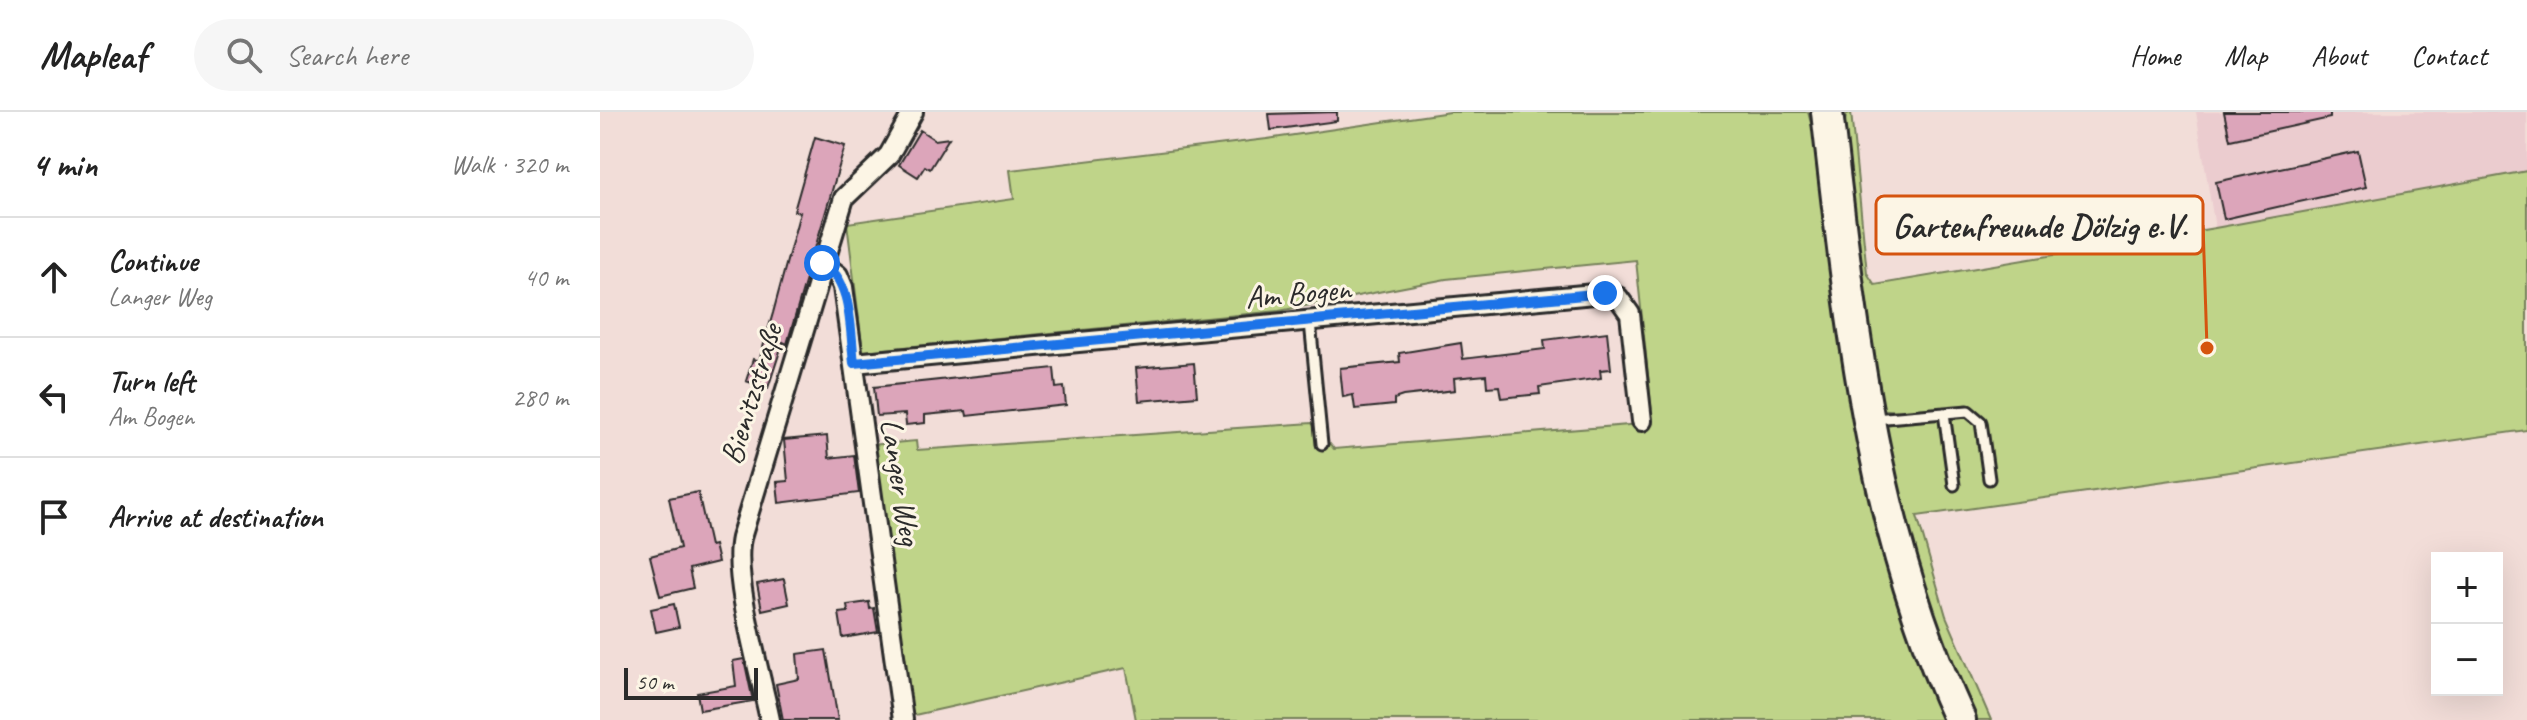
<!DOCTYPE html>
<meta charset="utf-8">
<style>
:root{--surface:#fff;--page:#f6f6f6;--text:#222;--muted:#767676;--line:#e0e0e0}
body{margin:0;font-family:Caveat,sans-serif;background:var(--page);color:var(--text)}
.controls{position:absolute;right:24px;bottom:24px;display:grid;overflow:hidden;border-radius:0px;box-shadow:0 8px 32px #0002}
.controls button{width:72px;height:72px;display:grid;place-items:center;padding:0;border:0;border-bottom:2px solid var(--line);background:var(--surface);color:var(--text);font:40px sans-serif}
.scale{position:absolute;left:24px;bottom:20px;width:134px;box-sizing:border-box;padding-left:8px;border:4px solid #2b2b2b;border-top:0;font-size:22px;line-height:28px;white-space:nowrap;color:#2b2b2b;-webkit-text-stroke:6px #fcf5e5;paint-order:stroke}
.stop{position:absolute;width:24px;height:24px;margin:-18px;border:6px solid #1a73e8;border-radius:50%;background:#fff}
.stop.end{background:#1a73e8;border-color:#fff;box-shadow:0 2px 8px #0008}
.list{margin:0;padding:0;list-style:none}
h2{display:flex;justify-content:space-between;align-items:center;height:104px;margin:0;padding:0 32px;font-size:34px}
h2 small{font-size:26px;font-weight:400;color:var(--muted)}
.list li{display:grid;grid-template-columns:52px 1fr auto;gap:24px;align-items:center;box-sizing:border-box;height:120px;padding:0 32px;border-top:2px solid var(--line)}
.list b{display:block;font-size:30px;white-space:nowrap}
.list p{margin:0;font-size:26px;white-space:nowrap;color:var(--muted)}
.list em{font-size:26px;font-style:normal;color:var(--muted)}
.icon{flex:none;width:44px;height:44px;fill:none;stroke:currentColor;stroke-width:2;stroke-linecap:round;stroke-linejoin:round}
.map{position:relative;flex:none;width:1927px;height:608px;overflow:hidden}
header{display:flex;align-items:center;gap:48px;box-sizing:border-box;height:112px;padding:0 40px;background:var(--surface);border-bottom:2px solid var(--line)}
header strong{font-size:38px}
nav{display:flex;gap:44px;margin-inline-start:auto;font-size:28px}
.search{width:560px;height:72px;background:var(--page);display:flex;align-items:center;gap:20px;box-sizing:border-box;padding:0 28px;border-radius:44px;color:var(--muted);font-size:30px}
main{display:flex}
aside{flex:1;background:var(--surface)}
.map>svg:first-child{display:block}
.built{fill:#ebcccf}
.green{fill:#bfd489;stroke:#75805a;stroke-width:2}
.building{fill:#dca5ba;stroke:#2b2b2b;stroke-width:2}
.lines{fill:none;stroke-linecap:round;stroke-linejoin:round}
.service-casing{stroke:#2b2b2b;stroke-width:15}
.minor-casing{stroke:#2b2b2b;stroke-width:24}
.primary-casing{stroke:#2b2b2b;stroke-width:36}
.service{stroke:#fcf5e5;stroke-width:9}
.minor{stroke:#fcf5e5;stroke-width:18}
.primary{stroke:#fcf5e5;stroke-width:30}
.route{stroke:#1a73e8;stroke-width:10}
.labels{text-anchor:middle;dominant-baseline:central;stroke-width:6;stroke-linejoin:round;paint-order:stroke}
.street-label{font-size:32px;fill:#2b2b2b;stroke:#fcf5e5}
.leader{fill:none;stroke:#d5540f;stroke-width:3}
.callout-dot{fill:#d5540f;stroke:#fcf5e5;stroke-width:3}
.callout{fill:#fcf5e5;stroke:#d5540f;stroke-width:3}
.callout-label{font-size:34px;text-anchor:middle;font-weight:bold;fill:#2b2b2b}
</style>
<header>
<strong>Mapleaf</strong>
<div class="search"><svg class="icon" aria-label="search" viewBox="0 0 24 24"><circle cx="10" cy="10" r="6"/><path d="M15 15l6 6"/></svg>Search here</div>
<nav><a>Home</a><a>Map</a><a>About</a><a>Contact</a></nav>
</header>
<main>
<aside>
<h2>4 min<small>Walk · 320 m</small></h2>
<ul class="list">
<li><svg class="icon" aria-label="ahead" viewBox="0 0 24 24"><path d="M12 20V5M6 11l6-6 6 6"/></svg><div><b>Continue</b><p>Langer Weg</p></div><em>40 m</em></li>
<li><svg class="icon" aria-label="left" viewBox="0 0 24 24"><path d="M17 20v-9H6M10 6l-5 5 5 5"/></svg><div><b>Turn left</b><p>Am Bogen</p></div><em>280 m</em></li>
<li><svg class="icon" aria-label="arrive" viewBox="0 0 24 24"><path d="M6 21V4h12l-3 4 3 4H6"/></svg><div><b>Arrive at destination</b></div></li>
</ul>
</aside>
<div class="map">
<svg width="1927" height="608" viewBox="0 0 1927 608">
<rect width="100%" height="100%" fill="#f2ddd8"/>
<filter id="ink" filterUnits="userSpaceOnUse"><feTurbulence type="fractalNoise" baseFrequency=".0125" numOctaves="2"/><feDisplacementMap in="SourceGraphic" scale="16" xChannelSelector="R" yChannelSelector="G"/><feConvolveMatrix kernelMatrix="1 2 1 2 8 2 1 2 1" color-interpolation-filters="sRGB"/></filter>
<g filter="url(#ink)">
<path class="built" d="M 1596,0 L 1927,0 L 1927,59 L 1615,116 Z"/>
<path class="green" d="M 850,0 L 1208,0 L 1219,41 L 1266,367 L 1288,452 L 1347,608 L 536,608 L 526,556 L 310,604 L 271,333 L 316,329 L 317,338 L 712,311 L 734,337 L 1053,311 L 1036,148 L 846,167 L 679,199 L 263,239 L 247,111 L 414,87 L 410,58 L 667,27 Z
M 1251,0 L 1267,161 L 1275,173 L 1615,116 L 1927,59 L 1927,318 L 1317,404 L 1346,504 L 1391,608 L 1372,608 L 1312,449 L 1284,313 L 1300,311 L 1299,299 L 1277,297 L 1242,32 L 1246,3 Z"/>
<path class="building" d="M 737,0 L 737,9 L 671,18 L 669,2 Z
M 1624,0 L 1730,0 L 1730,6 L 1630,28 Z
M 320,18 L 335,28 L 349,26 L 330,57 L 325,54 L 318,65 L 299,53 Z
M 215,25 L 245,34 L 187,232 L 183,230 L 168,276 L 146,269 L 153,247 L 159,249 L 173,201 L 200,100 L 194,99 Z
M 1758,39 L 1766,75 L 1624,107 L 1616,70 Z
M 1007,220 L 1011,257 L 1000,258 L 1001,266 L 939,275 L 940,282 L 901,286 L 899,274 L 887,275 L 886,263 L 854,266 L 855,278 L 803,284 L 794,287 L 794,293 L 755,297 L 753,283 L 743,285 L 740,256 L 800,250 L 799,241 L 861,231 L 863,247 L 945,237 L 944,228 Z
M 594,251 L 597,284 L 539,289 L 536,256 Z
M 454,256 L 456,276 L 464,275 L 466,293 L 367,304 L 366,299 L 325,303 L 325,311 L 306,313 L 305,302 L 277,304 L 274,275 Z
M 227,324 L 229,346 L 254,343 L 259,381 L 179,391 L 177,370 L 188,369 L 184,328 Z
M 98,380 L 110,434 L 114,433 L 118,450 L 89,457 L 93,476 L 60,484 L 50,444 L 80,436 L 69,386 Z
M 184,467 L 189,492 L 162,498 L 157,472 Z
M 269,490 L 270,497 L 274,496 L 278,520 L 243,526 L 239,501 L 248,500 L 247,493 Z
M 74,492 L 79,515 L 56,520 L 51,497 Z
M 226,538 L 238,608 L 183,608 L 176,572 L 199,567 L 197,542 Z
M 144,547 L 153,589 L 100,598 L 97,581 L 136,574 L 133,549 Z"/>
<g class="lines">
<g class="service-casing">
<path id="service" d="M 710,210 L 722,332
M 1344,301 L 1354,373
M 1274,307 L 1368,299 L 1381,310 L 1389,367"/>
</g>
<g class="minor-casing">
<path id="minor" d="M 222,151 L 238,163 L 243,175 L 303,608
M 254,251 L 1005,181 L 1018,185 L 1030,202 L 1042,309
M 170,608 C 161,563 132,466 141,426 L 244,86 L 289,43 L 313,0"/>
</g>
<g class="primary-casing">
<path id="primary" d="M 1227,0 C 1251,207 1271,416 1360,608"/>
</g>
<use href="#service" class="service"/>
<use href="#minor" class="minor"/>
<use href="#primary" class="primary"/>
</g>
</g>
<g class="lines" filter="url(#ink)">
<path class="route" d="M 222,151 C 253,168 250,219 254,251 L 1005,181"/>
</g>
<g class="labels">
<g class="street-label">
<text transform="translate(698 181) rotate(-5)">Am Bogen</text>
<text transform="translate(151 282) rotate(-73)">Bienitzstraße</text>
<text transform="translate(301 370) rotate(81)">Langer Weg</text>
</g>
</g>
<path class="leader" d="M1607 236L1603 113"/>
<circle class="callout-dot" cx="1607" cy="236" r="8"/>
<rect class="callout" x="1276" y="84" width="327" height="58" rx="8"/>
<g class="callout-label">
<text x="1440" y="125">Gartenfreunde Dölzig e.V.</text>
</g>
</svg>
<div class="controls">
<button>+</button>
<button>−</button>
</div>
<div class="scale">50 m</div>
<div class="stop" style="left:222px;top:151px"></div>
<div class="stop end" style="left:1005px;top:181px"></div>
</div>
</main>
